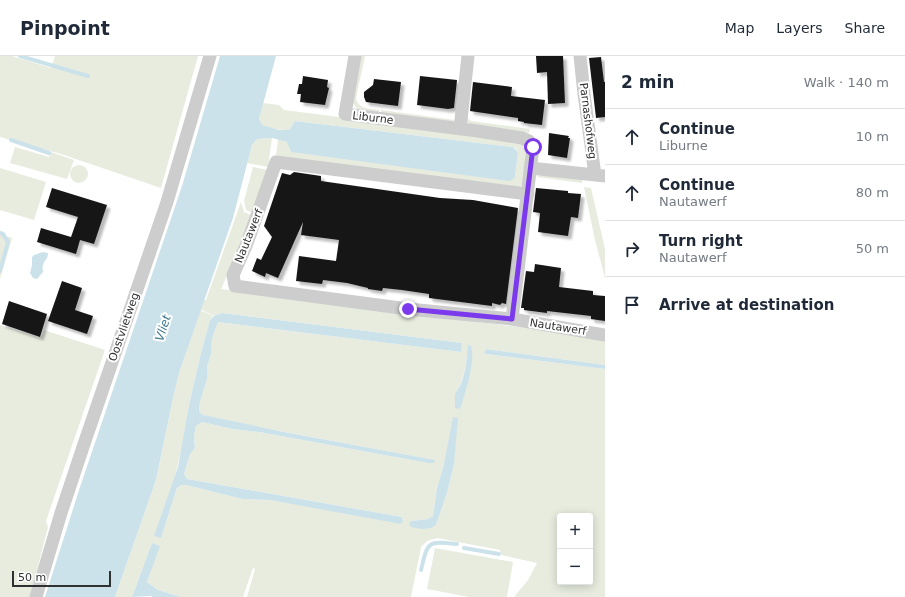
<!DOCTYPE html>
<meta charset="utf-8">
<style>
:root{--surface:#fff;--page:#f2f2f3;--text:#1f2937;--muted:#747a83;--line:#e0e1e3}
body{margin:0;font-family:"DejaVu Sans",sans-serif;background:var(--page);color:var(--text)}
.controls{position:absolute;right:12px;bottom:12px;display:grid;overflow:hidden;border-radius:4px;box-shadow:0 2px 10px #0003}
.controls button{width:36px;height:36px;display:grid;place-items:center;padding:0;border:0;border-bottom:1px solid var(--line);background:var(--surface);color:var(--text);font:20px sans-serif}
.scale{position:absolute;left:12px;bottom:10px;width:99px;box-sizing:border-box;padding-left:4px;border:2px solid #303030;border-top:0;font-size:11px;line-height:14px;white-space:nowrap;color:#303030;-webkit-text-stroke:3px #fff;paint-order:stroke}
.stop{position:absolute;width:12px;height:12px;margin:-9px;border:3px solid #7c3aed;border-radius:50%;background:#fff}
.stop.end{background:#7c3aed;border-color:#fff;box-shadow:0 1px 4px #0008}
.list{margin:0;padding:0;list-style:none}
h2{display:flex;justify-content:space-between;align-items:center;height:52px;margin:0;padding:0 16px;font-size:17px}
h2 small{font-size:13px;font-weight:400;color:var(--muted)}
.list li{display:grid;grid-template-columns:26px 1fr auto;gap:12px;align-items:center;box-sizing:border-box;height:56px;padding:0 16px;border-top:1px solid var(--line)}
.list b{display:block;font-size:15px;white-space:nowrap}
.list p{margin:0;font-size:13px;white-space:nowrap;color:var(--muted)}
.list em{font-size:13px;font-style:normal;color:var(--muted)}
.icon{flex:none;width:22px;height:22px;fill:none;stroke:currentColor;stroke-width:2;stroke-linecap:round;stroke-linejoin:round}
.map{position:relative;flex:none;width:605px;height:541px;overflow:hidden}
header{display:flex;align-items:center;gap:24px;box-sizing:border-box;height:56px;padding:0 20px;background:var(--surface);border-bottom:1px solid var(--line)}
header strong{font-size:19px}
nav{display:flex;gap:22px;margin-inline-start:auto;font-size:14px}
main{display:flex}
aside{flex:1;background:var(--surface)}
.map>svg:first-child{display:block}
.green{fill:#e7ecdf;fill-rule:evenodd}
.water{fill:#cce2eb}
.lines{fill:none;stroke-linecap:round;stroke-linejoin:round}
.stream{stroke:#cce2eb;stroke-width:4}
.building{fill:#171717;filter:url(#shadow)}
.minor{stroke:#cdcdcd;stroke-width:13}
.route{stroke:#7c3aed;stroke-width:5}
.labels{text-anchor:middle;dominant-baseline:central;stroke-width:4;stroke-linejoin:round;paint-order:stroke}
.street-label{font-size:11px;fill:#303030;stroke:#fff}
.water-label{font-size:12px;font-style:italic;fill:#407990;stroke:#fff}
</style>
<header>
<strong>Pinpoint</strong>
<nav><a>Map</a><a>Layers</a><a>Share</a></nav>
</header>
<main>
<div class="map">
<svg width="605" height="541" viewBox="0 0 605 541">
<defs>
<filter id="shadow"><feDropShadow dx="3.5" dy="3.5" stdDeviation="1" flood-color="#0004"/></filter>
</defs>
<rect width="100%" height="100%" fill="#fff"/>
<path class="green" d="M 0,0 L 12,0 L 51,12 L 55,0 L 198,0 L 161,132 L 61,98 L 0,81 Z
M 360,0 L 365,0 L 356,42 C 359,54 369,52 379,54 L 379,58 L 358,54 L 352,46 Z
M 263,47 L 279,49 L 284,54 L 519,84 L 528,93 L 522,129 L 519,131 L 278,102 L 276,100 L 278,83 L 287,86 L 515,121 L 518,96 L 516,93 L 513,91 L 295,65 L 289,74 C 279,74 271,73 261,69 L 259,63 Z
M 381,54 L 455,64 L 451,66 L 381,58 Z
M 466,61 L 471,65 L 530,73 L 529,77 L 472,70 L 467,66 Z
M 272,82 L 268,111 L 247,107 L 252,89 L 257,83 Z
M 15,91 L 49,101 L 51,96 L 74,104 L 67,123 L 10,107 Z
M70 118a9 9 0 1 1 18 0a9 9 0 1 1-18 0Z
M 253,111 L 268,114 L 254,157 L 246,154 L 244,145 Z
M 0,112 L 46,126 L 34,164 L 0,154 Z
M 542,119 L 582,122 L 582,127 L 537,121 Z
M 584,131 L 591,132 L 605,193 L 605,222 L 595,184 Z
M 241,146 L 244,156 L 253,160 L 241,189 L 221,233 L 605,282 L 605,309 L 486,293 L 485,294 L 486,298 L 605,313 L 605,541 L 514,541 L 528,524 L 537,507 L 501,499 L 500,494 L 437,482 L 427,485 L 421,491 L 411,541 L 247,541 L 255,513 L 253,512 L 243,541 L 181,541 L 158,534 L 147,526 L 159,490 L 152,487 L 132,541 L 115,541 L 156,424 L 173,342 L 180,314 L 200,254 L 213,260 L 210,264 L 201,297 L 189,349 L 183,386 L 161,482 L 177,432 L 181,429 L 186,429 L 242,443 L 270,444 L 403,465 L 402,461 L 187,423 L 184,418 L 190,398 L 195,392 L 194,379 L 196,370 L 202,366 L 232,373 L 259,376 L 428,407 L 434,407 L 434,404 L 210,362 L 203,359 L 199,356 L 200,346 L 207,323 L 207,311 L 211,298 L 212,283 L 218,266 L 461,296 L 461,287 L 222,257 L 214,260 L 200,253 L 204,244 L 206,244 ZM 468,289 L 465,338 L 455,337 C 464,327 467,303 468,289 ZM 444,408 L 454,408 L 447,437 L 436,469 L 411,465 L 428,463 L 433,460 L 437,432 ZM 560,460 L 590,460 L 590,526 L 560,526 Z
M 0,178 L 12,182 L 0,223 Z
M 0,269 L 41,282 L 44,274 L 105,294 L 46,465 L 48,471 L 30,541 L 0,541 Z
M 435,492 L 513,506 L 507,541 L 469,541 L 427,533 Z"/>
<path class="water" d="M 220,0 L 276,0 L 259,63 L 262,69 L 279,74 L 289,74 L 295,65 L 513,91 L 518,96 L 515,121 L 512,124 L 509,125 L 291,96 L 287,86 L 272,82 L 257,83 L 252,89 L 233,162 L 180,314 L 173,342 L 156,424 L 115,541 L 45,541 L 80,431 L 182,130 Z
M 43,196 L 48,197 C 48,206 41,204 43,216 L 37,223 L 33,222 L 30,217 L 32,209 L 32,201 L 34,199 Z
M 222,257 L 462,287 L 461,296 L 218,266 L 212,283 L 211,298 L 207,311 L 207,323 L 200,346 L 199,356 L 203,359 L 284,376 L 435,404 L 434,407 L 428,407 L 259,376 L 232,373 L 202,366 L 196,370 L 194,379 L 195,392 L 190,398 L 184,418 L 187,423 L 402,461 L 403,465 L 401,468 L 270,444 L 242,443 L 186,429 L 181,429 L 177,432 L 161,482 L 154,480 L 178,411 L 189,349 L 201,297 L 210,264 L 214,260 Z
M 468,289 L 471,290 C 476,304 465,338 460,353 L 455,352 L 455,337 C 465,327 467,302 468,289 Z
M 486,293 L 605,309 L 605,313 L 486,298 L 484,297 Z
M 453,361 L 458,362 L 454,408 L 447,437 L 436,469 L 431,472 L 422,473 L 411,471 L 409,468 L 411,465 L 428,463 L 433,460 L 437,432 L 444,408 Z
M 152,487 L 160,490 L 147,526 L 158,534 L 181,541 L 153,541 L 151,540 L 132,541 Z"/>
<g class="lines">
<path class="stream" d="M 20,0 L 88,20
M 11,84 L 49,97
M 0,177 L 3,178 L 8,186 L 0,215
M 464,492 L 499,498
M 421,514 C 428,485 427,485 457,488"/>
</g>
<path class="building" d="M 536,0 L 563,0 L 565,47 L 548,48 L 547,16 L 537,17 Z
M 601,1 L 604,26 L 605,26 L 605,61 L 596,62 L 589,2 Z
M 303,20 L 328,24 L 327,31 L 329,32 L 325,49 L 300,46 L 301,38 L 297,38 L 299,28 L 302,28 Z
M 420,20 L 457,24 L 454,52 L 448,53 L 417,49 Z
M 374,23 L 401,26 L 398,50 L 366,46 L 364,41 L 364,36 L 373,29 Z
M 473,26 L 512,31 L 511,40 L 545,44 L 542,69 L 524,67 L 524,66 L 518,65 L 518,62 L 470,55 Z
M 549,77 L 569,80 L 568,82 L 570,82 L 567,102 L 548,99 Z
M 294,116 L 321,120 L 321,125 L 440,142 L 473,144 L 518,152 L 506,248 L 502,247 L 500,249 L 492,247 L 492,250 L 429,242 L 429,238 L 402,234 L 383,232 L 382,235 L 368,233 L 368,232 L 347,227 L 323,224 L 322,228 L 296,225 L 299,200 L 336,205 L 339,184 L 301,179 L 303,166 L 278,222 L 266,217 L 265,221 L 252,215 L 257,202 L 261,204 L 272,181 L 264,170 L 282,117 L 290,119 Z
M 52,132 L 107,149 L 94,188 L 80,184 L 76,198 L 37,186 L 41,172 L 71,181 L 78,161 L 46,151 Z
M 536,132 L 568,135 L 568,137 L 581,138 L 578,162 L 571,161 L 568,180 L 538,176 L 540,157 L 533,156 Z
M 535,208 L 561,212 L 559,231 L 593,235 L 593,239 L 605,240 L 605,265 L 591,263 L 591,260 L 547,255 L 547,257 L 524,254 L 524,252 L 521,252 L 526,215 L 534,216 Z
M 62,225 L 82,232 L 75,254 L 93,260 L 87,278 L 48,265 Z
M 9,245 L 47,258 L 40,281 L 2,268 Z"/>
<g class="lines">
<path class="minor" d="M 355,0 L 345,58 L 478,75 L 522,82 L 529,85 L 533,91 L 512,263 L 408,253 L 235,230 L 233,219 L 246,190 L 276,106 L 528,138
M 580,0 L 584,38 L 595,119
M 460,73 L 468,0
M 530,112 L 605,120
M 512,263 L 605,279
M 36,541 L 61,457 L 84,388 L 167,146 L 210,0"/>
</g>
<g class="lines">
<path class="route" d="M 408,253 L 512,263 L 533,91"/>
</g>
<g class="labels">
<g class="street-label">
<text transform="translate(373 62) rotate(7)">Liburne</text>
<text transform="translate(588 65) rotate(83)">Parnashofweg</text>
<text transform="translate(249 180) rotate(-68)">Nautawerf</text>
<text transform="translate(124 271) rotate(-71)">Oostvlietweg</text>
<text transform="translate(558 271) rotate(9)">Nautawerf</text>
</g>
<g class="water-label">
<text transform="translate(163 272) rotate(-72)">Vliet</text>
</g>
</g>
</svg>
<div class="controls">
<button>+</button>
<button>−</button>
</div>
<div class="scale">50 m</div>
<div class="stop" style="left:533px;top:91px"></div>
<div class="stop end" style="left:408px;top:253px"></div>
</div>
<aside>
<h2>2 min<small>Walk · 140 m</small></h2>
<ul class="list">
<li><svg class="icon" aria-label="ahead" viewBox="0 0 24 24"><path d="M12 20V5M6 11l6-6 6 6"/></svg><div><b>Continue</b><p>Liburne</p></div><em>10 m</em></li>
<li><svg class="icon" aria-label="ahead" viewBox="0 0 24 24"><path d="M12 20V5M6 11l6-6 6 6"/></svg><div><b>Continue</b><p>Nautawerf</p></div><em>80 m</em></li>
<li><svg class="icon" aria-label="right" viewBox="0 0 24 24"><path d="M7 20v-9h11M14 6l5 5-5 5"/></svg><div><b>Turn right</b><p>Nautawerf</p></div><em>50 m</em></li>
<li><svg class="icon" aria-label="arrive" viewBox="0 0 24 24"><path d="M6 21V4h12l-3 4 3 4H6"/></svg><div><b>Arrive at destination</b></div></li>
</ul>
</aside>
</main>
